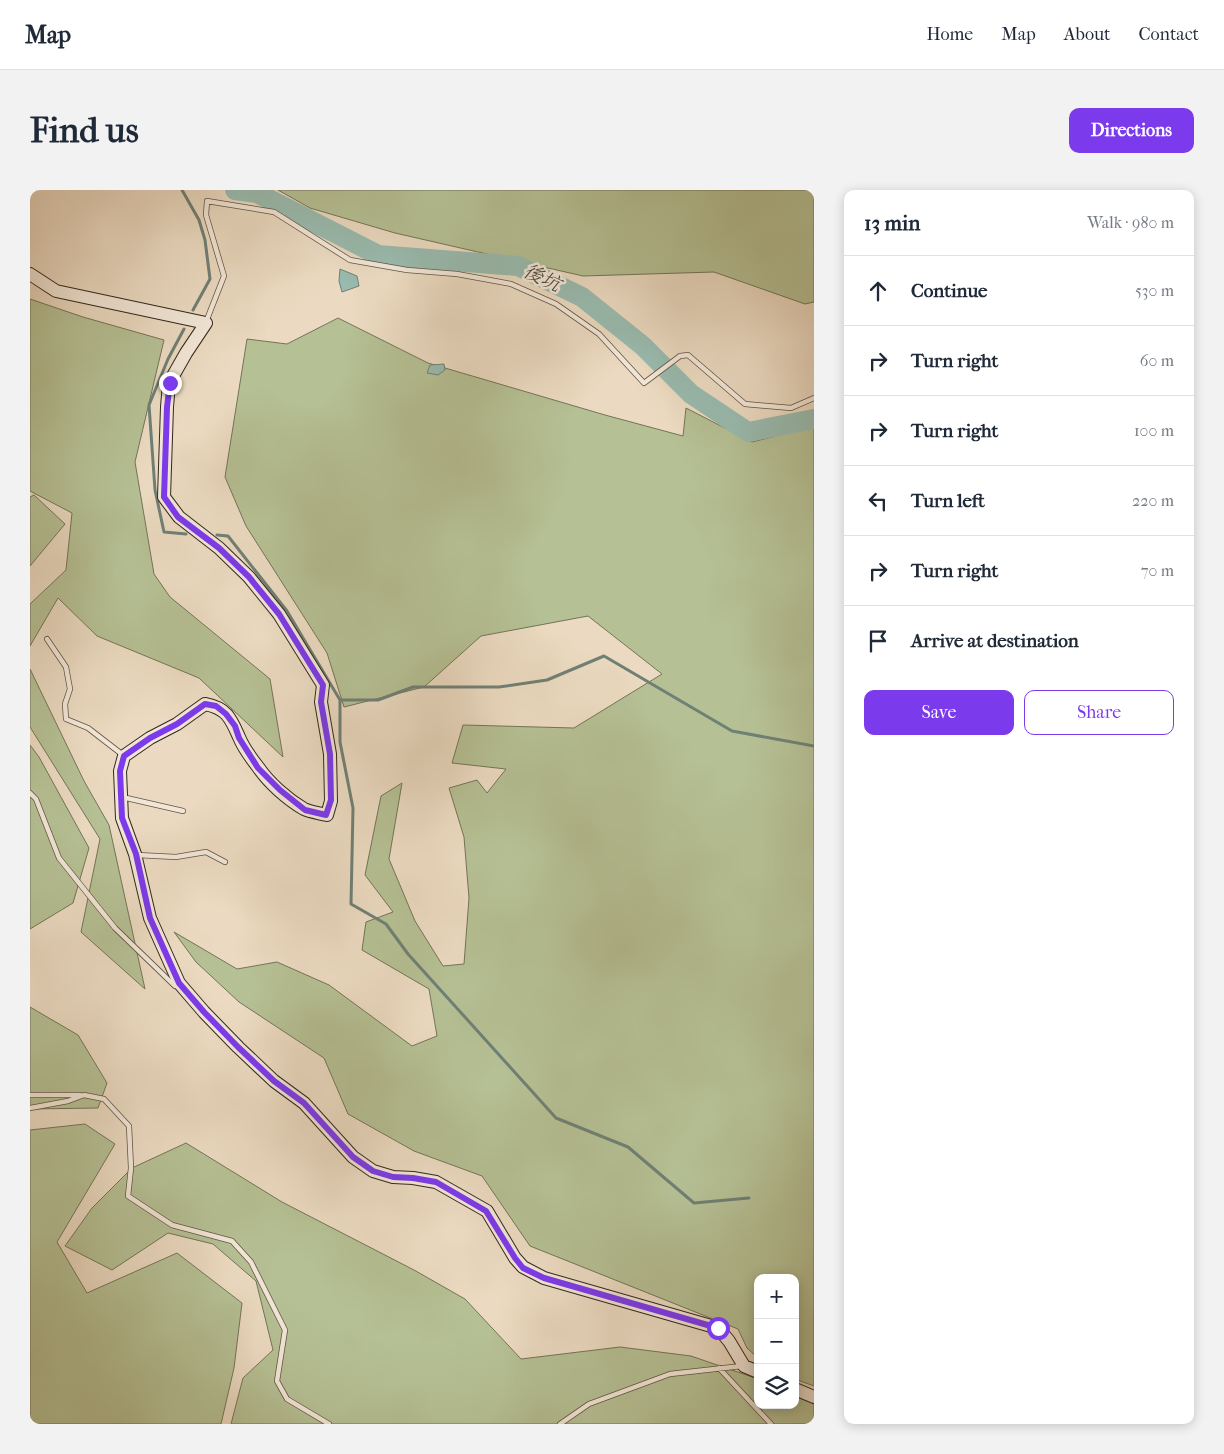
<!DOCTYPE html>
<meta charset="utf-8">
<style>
:root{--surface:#fff;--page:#f2f2f3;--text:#1f2937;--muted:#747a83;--line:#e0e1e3;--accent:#7c3aed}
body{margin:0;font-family:"IM FELL French Canon","Noto Serif TC",serif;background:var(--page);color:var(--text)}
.controls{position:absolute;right:15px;bottom:15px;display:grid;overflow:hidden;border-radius:10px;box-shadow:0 2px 12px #0003}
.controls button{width:45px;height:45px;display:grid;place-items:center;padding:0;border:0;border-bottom:1px solid var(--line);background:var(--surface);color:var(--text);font:25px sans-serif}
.stop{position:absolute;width:15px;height:15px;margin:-11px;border:4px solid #7c3aed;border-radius:50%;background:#fff}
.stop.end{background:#7c3aed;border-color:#fff;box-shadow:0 1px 5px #0008}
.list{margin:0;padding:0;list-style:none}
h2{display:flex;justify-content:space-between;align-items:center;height:65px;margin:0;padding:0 20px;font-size:21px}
h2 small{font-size:16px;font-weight:400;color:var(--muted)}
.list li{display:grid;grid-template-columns:32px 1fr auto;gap:15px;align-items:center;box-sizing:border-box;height:70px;padding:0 20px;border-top:1px solid var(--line)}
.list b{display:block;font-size:19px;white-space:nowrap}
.list em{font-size:16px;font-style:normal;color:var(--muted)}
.actions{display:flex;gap:10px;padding:15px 20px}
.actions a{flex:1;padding:11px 0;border:1px solid var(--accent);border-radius:10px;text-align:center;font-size:18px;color:var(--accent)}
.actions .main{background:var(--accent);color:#fff}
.icon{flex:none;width:28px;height:28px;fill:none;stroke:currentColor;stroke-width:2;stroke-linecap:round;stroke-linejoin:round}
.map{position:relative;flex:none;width:784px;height:1234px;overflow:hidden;border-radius:10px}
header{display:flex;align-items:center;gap:30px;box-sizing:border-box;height:70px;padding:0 25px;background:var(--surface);border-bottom:1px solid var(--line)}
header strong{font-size:24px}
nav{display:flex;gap:28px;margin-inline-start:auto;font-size:18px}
.intro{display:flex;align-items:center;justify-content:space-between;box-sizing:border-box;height:120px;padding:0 30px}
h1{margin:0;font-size:35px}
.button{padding:12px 22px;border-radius:10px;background:var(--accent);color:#fff;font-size:18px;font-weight:700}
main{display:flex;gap:30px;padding:0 30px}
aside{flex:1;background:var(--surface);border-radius:10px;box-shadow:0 2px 12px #0003}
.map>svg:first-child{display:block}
.green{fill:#b5c094;stroke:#747458}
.water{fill:#99bbaf;stroke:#708075}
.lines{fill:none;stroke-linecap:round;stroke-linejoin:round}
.stream{stroke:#708075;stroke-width:3}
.river{stroke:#99bbaf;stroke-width:20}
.lane-casing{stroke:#615446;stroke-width:6}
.secondary-casing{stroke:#33271d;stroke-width:14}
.lane{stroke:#f2e7d7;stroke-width:4.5}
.secondary{stroke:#f2e7d7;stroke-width:12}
.route{stroke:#7c3aed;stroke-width:6}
.labels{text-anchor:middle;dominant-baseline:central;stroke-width:5;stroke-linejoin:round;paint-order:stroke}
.water-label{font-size:19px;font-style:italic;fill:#4c4c42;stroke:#f2e7d7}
</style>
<header>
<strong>Map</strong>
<nav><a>Home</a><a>Map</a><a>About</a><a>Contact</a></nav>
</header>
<div class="intro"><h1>Find us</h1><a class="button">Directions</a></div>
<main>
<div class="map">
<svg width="784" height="1234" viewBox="0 0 784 1234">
<rect width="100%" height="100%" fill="#ebdac1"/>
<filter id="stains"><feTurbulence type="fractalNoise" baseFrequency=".004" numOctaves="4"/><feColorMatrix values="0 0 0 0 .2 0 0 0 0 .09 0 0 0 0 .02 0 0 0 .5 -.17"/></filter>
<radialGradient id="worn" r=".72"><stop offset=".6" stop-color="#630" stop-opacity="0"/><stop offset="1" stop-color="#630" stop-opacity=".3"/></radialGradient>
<path class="green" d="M 248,0 L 784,0 L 784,112 L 775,114 L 684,82 L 553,86 L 365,43 L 280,18 Z
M 0,109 L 53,127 L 134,150 L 105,272 L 124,384 L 140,407 L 240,489 L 253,567 L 169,488 L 67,446 L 28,408 L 0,456 L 0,414 L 36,380 L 42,323 L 0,301 Z
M 308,128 L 398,173 L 575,225 L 653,246 L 656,218 L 722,252 L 766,241 L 784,225 L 784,1196 L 765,1189 L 765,1088 L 728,1088 L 728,1168 L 717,1158 L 708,1139 L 500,1056 L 452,986 L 384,961 L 318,924 L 294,868 L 209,812 L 166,772 L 144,742 L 207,779 L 247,772 L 299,795 L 382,856 L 407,846 L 399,799 L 332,760 L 336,732 L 363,722 L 335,685 L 351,606 L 372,593 L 359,669 L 385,731 L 413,776 L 434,774 L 439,708 L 434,647 L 419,598 L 447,590 L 457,603 L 476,579 L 422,573 L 433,535 L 544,538 L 632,484 L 558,426 L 451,446 L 394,497 L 314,517 L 297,463 L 216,336 L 195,287 L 217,149 L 257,154 Z
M 4,305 L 35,334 L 0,376 L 0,307 Z
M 0,479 L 54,591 L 79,635 L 115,799 L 51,742 L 70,649 L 0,537 Z
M 0,555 L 9,567 L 59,658 L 43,713 L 0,739 Z
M 0,817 L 48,845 L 77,893 L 68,918 L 0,919 Z
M 55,934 L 85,954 L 27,1052 L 57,1103 L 147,1063 L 212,1113 L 204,1178 L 191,1234 L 0,1234 L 0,940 Z
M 156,953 L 252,1012 L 384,1080 L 435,1109 L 491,1169 L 590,1157 L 661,1166 L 728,1189 L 728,1215 L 765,1215 L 765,1204 L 784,1212 L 784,1234 L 201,1234 L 213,1188 L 243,1160 L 226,1091 L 183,1054 L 138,1043 L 82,1080 L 35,1056 L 62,1018 L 102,978 Z"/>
<path class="water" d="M 310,79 L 327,86 L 329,96 L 312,102 L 309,91 Z
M 414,174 L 415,180 L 408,185 L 397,183 L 400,175 Z"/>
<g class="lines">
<path class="stream" d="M 152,0 L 169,30 L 175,50 L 180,89 L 163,120
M 154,139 L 138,169 L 119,215 L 125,300 L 134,342 L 156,344
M 187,345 L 198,346 L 257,421 L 310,510 L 348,510 L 383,497 L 469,497 L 517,490 L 574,466 L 702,541 L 784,556
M 310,510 L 310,552 L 323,618 L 321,714 L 356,734 L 378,764 L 526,928 L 598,957 L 664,1013 L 719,1008"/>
<path class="river" d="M 205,0 L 227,3 L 348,65 L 488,76 L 552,107 L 613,156 L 661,204 L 718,242 L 784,229"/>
<g class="lane-casing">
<path id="lane" d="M 176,132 L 194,86 L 176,25 L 177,11 L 244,22 L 320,70 L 377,80 L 427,84 L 481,94 L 526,114 L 569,144 L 614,193 L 650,166 L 658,165 L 715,214 L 761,218 L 784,208
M 17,449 L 36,477 L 40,499 L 35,514 L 36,529 L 58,538 L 93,565
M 0,603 L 6,609 L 29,668 L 85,738 L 145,796
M 92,607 L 153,621
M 107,665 L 146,667 L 176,662 L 195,672
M 0,905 L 50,905
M 0,918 L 38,911 L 54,905 L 74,909 L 99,936 L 101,978 L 98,1006 L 142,1035 L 202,1051 L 221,1072 L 255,1140 L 247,1191 L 257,1209 L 299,1234
M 689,1178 L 741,1234
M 530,1234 L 559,1214 L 640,1184 L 712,1176"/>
</g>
<g class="secondary-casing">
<path id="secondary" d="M 0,84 L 26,101 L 176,133 L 156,163 L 139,193 L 137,217 L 134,307 L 149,327 L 189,358 L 219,387 L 249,424 L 293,495 L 291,512 L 300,564 L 301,611 L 297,625 C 289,623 280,622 274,619 C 257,609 239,593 228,577 C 221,568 213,557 209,547 C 201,529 197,518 175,514 L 147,534 L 120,548 L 94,566 L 90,581 L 92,628 L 105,664 L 120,728 L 149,793 L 174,822 L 208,857 L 244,891 L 274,913 L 323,967 L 343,981 L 363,987 L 383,988 L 406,992 L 457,1021 L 485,1068 L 493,1077 L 514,1088 L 688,1138 L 699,1151 L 714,1176 L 728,1182
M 765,1199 L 784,1207"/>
</g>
<use href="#lane" class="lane"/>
<use href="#secondary" class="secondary"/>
</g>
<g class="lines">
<path class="route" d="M 140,193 L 137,217 L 134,307 L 148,327 L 189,358 L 219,387 L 249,424 L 293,495 L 291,512 L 300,564 L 301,610 L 296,625 L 275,620 L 250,600 L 228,578 L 209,548 L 205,536 L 196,524 L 186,516 L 175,514 L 147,534 L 120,548 L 94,566 L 90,581 L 92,628 L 106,664 L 120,728 L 149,793 L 174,822 L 208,857 L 244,891 L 274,913 L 323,967 L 343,981 L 363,987 L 383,988 L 406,992 L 456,1021 L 485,1068 L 493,1078 L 514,1088 L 688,1138"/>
</g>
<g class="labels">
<g class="water-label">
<text transform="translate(512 88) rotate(25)">後坑</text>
</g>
</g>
<rect width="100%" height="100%" filter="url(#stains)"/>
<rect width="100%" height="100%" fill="url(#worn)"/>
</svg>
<div class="controls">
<button>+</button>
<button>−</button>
<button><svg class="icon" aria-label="layers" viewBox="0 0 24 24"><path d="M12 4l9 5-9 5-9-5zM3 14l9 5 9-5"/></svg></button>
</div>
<div class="stop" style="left:688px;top:1138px"></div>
<div class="stop end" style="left:140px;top:193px"></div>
</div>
<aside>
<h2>13 min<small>Walk · 980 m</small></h2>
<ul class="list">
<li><svg class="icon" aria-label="ahead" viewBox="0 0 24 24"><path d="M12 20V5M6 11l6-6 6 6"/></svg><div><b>Continue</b></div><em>530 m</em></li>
<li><svg class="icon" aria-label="right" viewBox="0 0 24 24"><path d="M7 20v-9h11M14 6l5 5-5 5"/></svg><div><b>Turn right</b></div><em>60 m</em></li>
<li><svg class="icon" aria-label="right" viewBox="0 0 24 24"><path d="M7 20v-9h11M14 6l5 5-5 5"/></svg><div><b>Turn right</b></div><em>100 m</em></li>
<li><svg class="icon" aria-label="left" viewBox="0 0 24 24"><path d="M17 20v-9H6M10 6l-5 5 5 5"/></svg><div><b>Turn left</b></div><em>220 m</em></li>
<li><svg class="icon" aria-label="right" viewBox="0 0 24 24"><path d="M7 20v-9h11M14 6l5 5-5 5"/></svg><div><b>Turn right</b></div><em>70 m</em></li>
<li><svg class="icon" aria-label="arrive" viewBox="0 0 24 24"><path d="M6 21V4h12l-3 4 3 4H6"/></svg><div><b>Arrive at destination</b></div></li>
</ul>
<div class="actions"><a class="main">Save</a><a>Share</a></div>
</aside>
</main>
